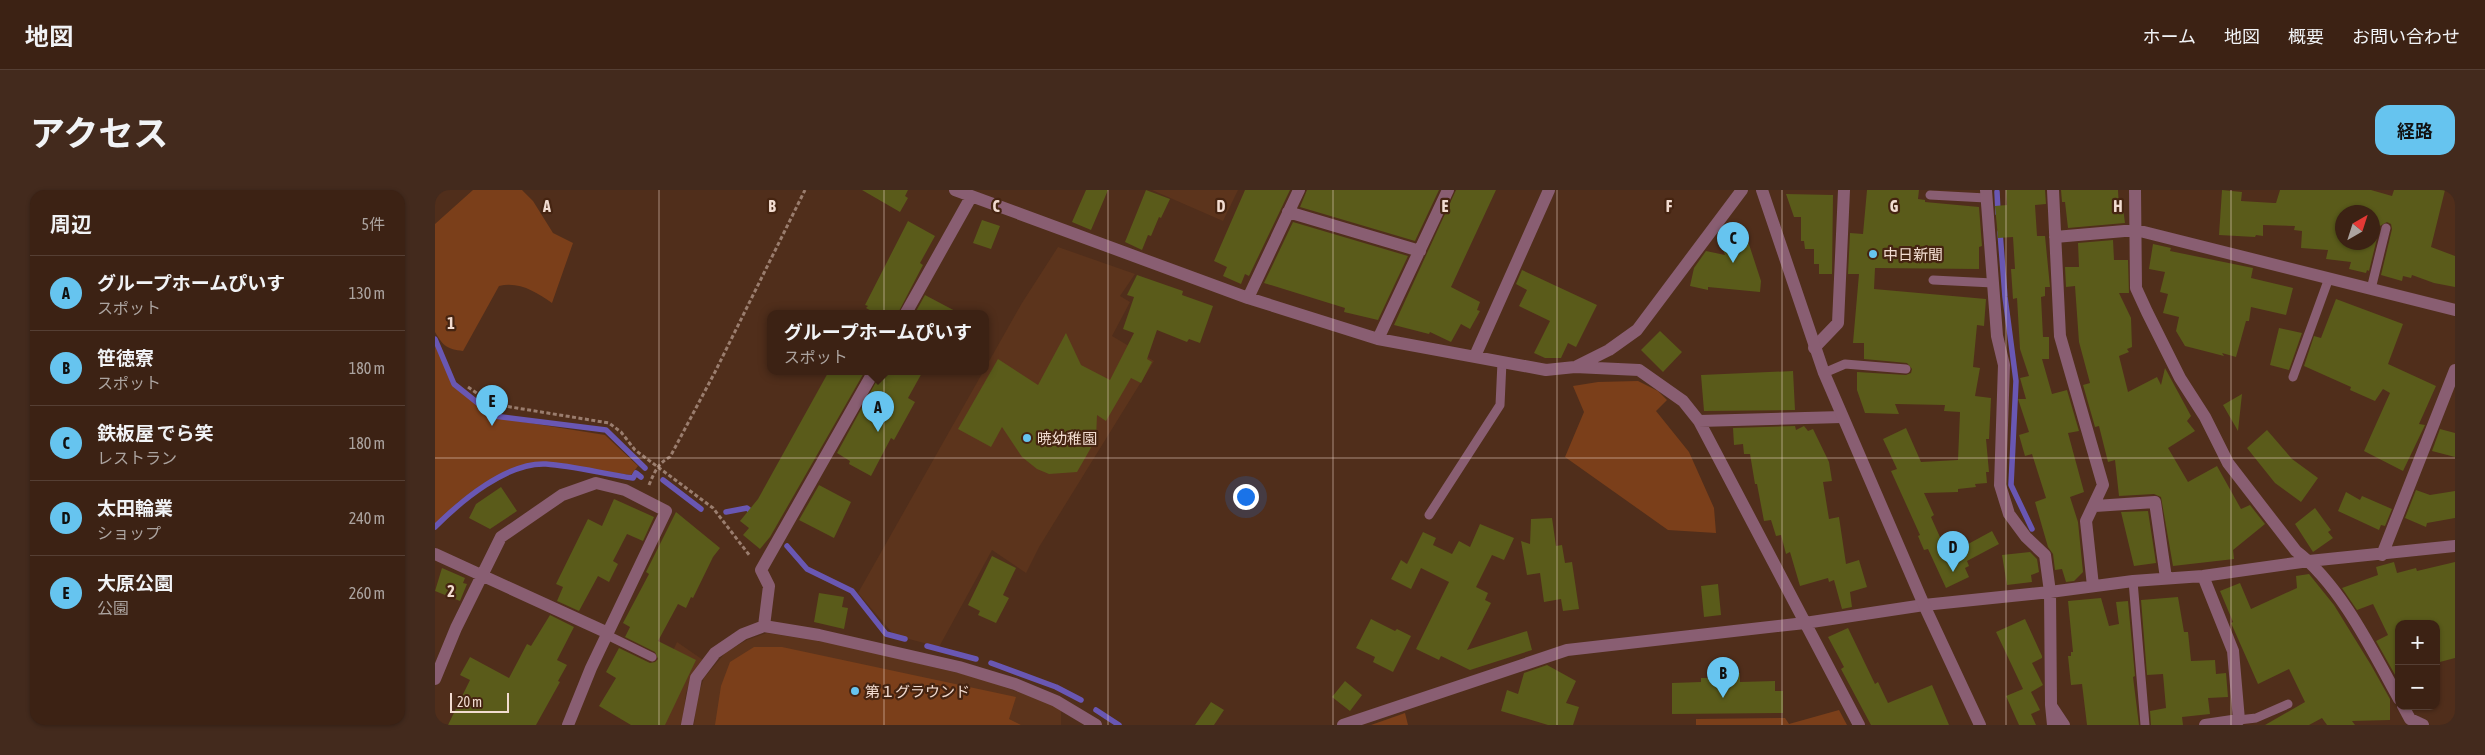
<!DOCTYPE html>
<html lang="ja">
<meta charset="utf-8">
<style>
:root{--surface:#3c2214;--page:#432a1d;--text:#f1f3f6;--muted:#aca4a0;--line:#553f34;--accent:#66c4ef}
body{margin:0;font-family:"Asap Condensed","Noto Sans JP",sans-serif;background:var(--page);color:var(--text)}
.controls{position:absolute;right:15px;bottom:15px;display:grid;overflow:hidden;border-radius:10px;box-shadow:0 1px 4px #0004}
.controls button{width:45px;height:45px;display:grid;place-items:center;padding:0;border:0;border-bottom:1px solid var(--line);background:var(--surface);color:var(--text);font:25px sans-serif}
.compass{position:absolute;left:1900px;top:15px;width:45px;height:45px;border-radius:50%;background:var(--surface);box-shadow:0 1px 4px #0004;rotate:39deg}
.scale{position:absolute;left:15px;bottom:12px;width:59px;box-sizing:border-box;padding-left:5px;border:2px solid #f2dcd1;border-top:0;font-size:14px;line-height:18px;white-space:nowrap;color:#f2dcd1;-webkit-text-stroke:4px #452411;paint-order:stroke}
.you{position:absolute;left:810px;top:306px;width:18px;height:18px;margin:-12px;border:4px solid #fff;border-radius:50%;background:#1a73e8;box-shadow:0 0 0 8px #1a73e833}
.badge{display:grid;place-items:center;width:32px;height:32px;border-radius:50%;background:var(--accent);color:#111;font-size:16px;font-weight:700}
.pin{position:absolute;translate:-50% -41px;filter:drop-shadow(0 1px 2px #0008)}
.pin::after{content:'';position:absolute;top:26px;width:18px;height:15px;background:inherit;clip-path:polygon(0 0,100% 0,50% 100%)}
.popup{position:absolute;left:332px;top:120px;width:222px;height:65px;box-sizing:border-box;display:grid;place-content:center;border-radius:10px;background:var(--surface);filter:drop-shadow(0 1px 4px #0005);font-size:16px;white-space:nowrap;color:var(--muted)}
.popup b{font-size:19px;color:var(--text)}
.popup::after{content:'';position:absolute;left:50%;top:100%;margin-left:-10px;border:10px solid transparent;border-top-color:var(--surface)}
.list{margin:0;padding:0;list-style:none}
h2{display:flex;justify-content:space-between;align-items:center;height:65px;margin:0;padding:0 20px;font-size:21px}
h2 small{font-size:16px;font-weight:400;color:var(--muted)}
.list li{display:grid;grid-template-columns:32px 1fr auto;gap:15px;align-items:center;box-sizing:border-box;height:75px;padding:0 20px;border-top:1px solid var(--line)}
.list b{display:block;font-size:19px;white-space:nowrap}
.list p{margin:0;font-size:16px;white-space:nowrap;color:var(--muted)}
.list em{font-size:16px;font-style:normal;color:var(--muted)}
.map{position:relative;flex:none;width:2020px;height:535px;overflow:hidden;border-radius:15px}
header{display:flex;align-items:center;gap:30px;box-sizing:border-box;height:70px;padding:0 25px;background:var(--surface);border-bottom:1px solid var(--line)}
header strong{font-size:24px}
nav{display:flex;gap:28px;margin-inline-start:auto;font-size:18px}
.intro{display:flex;align-items:center;justify-content:space-between;box-sizing:border-box;height:120px;padding:0 30px}
h1{margin:0;font-size:35px}
.button{padding:12px 22px;border-radius:15px;background:var(--accent);color:#111;font-size:18px;font-weight:700}
main{display:flex;gap:30px;padding:0 30px}
aside{flex:1;background:var(--surface);border-radius:15px;box-shadow:0 1px 4px #0004}
.map>svg:first-child{display:block}
.built{fill:#5c341c}
.green{fill:#7b3f1a}
.lines{fill:none;stroke-linecap:round;stroke-linejoin:round}
.stream{stroke:#6957b3;stroke-width:5.5}
.building{fill:#5a5b1a;fill-rule:evenodd}
.path{stroke:#9a7d6e;stroke-width:3;stroke-dasharray:4 2.5;stroke-linecap:butt}
.service{stroke:#895e72;stroke-width:9}
.minor{stroke:#895e72;stroke-width:12}
.tertiary{stroke:#895e72;stroke-width:12}
.grid{fill:none;stroke:#f2dcd1;stroke-width:1;stroke-opacity:0.55}
.poi-dot{fill:#66c4ef;stroke:#452411;stroke-width:2}
.labels{text-anchor:middle;dominant-baseline:central;stroke-width:4.5;stroke-linejoin:round;paint-order:stroke}
.poi-label{font-size:15px;fill:#f2dcd1;stroke:#452411;text-anchor:start}
.grid-label{font-size:16px;text-anchor:middle;font-weight:bold;fill:#f2dcd1;stroke:#452411;stroke-width:4.5;stroke-linejoin:round;paint-order:stroke}
</style>
<header>
<strong>地図</strong>
<nav><a>ホーム</a><a>地図</a><a>概要</a><a>お問い合わせ</a></nav>
</header>
<div class="intro"><h1>アクセス</h1><a class="button">経路</a></div>
<main>
<aside>
<h2>周辺<small>5件</small></h2>
<ul class="list">
<li><span class="badge">A</span><div><b>グループホームぴいす</b><p>スポット</p></div><em>130 m</em></li>
<li><span class="badge">B</span><div><b>笹徳寮</b><p>スポット</p></div><em>180 m</em></li>
<li><span class="badge">C</span><div><b>鉄板屋 でら笑</b><p>レストラン</p></div><em>180 m</em></li>
<li><span class="badge">D</span><div><b>太田輪業</b><p>ショップ</p></div><em>240 m</em></li>
<li><span class="badge">E</span><div><b>大原公園</b><p>公園</p></div><em>260 m</em></li>
</ul>
</aside>
<div class="map">
<svg width="2020" height="535" viewBox="0 0 2020 535">
<rect width="100%" height="100%" fill="#502e1b"/>
<path class="built" d="M 717,0 L 803,0 L 788,31 Z
M 623,57 L 700,84 L 685,106 L 695,112 L 677,146 L 719,171 L 604,357 L 591,383 L 557,360 L 504,457 L 459,445 L 423,403 L 587,113 Z
M 332,443 L 403,454 L 544,488 L 619,515 L 626,521 L 626,535 L 259,535 L 262,509 L 269,488 L 291,462 L 312,450 Z
M 242,452 L 268,470 L 257,485 L 251,503 L 247,535 L 204,535 Z"/>
<path class="green" d="M 38,0 L 87,0 L 98,11 L 118,43 L 138,53 L 117,113 C 101,102 84,91 64,96 L 28,161 C 12,159 8,156 0,142 L 0,34 Z
M 0,154 L 18,195 L 58,227 L 170,245 L 203,276 L 196,285 L 109,274 L 86,278 L 59,290 L 23,312 L 0,336 Z
M 1203,191 L 1223,201 L 1232,210 L 1221,221 L 1254,262 L 1279,318 L 1281,343 L 1233,340 L 1130,267 L 1149,222 L 1138,196 L 1163,192 Z
M 319,457 L 347,457 L 581,507 L 574,529 L 586,535 L 280,535 L 286,496 L 295,472 Z
M 1404,520 L 1412,535 L 1261,535 L 1261,529 L 1350,528 L 1354,534 Z
M 970,523 L 973,535 L 936,535 Z"/>
<g class="lines">
<path class="stream" d="M 1562,2 L 1563,23
M 1565,42 L 1570,107 L 1581,191 L 1576,295 L 1597,339
M 0,149 L 19,194 L 59,226 L 171,240 L 210,278
M 228,290 L 266,319
M 291,322 L 312,318 L 319,324
M 0,337 C 26,311 72,272 111,274 C 139,276 169,284 198,288 L 201,283 L 206,287
M 352,356 L 372,379 L 417,401 L 451,444 L 470,449
M 492,456 L 541,469
M 556,473 L 621,497 L 646,510
M 661,520 L 684,535"/>
</g>
<path class="building" d="M 427,0 L 473,0 L 470,6 L 473,8 L 465,22 Z
M 651,0 L 673,0 L 656,40 L 637,32 Z
M 711,0 L 735,9 L 726,28 L 724,27 L 716,46 L 713,45 L 707,60 L 690,52 Z
M 810,0 L 855,0 L 814,86 L 810,84 L 806,94 L 788,86 L 792,77 L 779,71 Z
M 872,0 L 1004,0 L 980,51 L 865,17 Z
M 1021,0 L 1061,0 L 1016,97 L 1045,112 L 1042,120 L 1045,121 L 1035,139 L 1026,134 L 1016,152 L 995,142 L 994,144 L 959,135 Z
M 1432,0 L 1484,0 L 1483,9 L 1490,10 L 1490,12 L 1544,17 L 1547,56 L 1544,57 L 1544,79 L 1440,78 L 1439,99 L 1551,109 L 1549,136 L 1542,135 L 1538,177 L 1545,178 L 1540,206 L 1556,208 L 1554,249 L 1551,249 L 1554,282 L 1551,282 L 1552,293 L 1540,294 L 1541,297 L 1523,299 L 1523,302 L 1489,303 L 1499,325 L 1496,327 L 1513,365 L 1557,341 L 1564,354 L 1532,371 L 1534,376 L 1530,378 L 1534,387 L 1511,398 L 1493,359 L 1489,360 L 1483,346 L 1485,345 L 1456,281 L 1462,279 L 1448,249 L 1471,238 L 1486,272 L 1523,270 L 1525,222 L 1509,221 L 1510,215 L 1460,214 L 1464,224 L 1430,223 L 1422,200 L 1422,182 L 1471,185 L 1476,183 L 1477,179 L 1472,173 L 1429,169 L 1429,153 L 1418,153 L 1424,84 L 1413,84 L 1415,43 L 1428,44 Z
M 1571,0 L 1610,0 L 1611,14 L 1600,15 L 1602,46 L 1610,46 L 1615,97 L 1610,97 L 1610,106 L 1606,107 L 1608,147 L 1614,147 L 1614,169 L 1607,169 L 1617,204 L 1632,200 L 1644,241 L 1633,243 L 1649,302 L 1635,307 L 1643,332 L 1648,382 L 1639,391 L 1631,392 L 1627,379 L 1620,380 L 1618,364 L 1613,357 L 1600,312 L 1611,308 L 1597,264 L 1590,266 L 1584,245 L 1594,242 L 1583,209 L 1591,209 L 1585,188 L 1594,186 L 1585,159 L 1582,108 L 1578,109 L 1576,79 L 1580,79 L 1578,47 L 1563,48 L 1560,16 L 1572,15 Z
M 1626,0 L 1683,0 L 1684,18 L 1688,18 L 1690,33 L 1633,38 L 1630,12 L 1627,12 Z
M 1787,0 L 1807,2 L 1806,11 L 1839,13 L 1841,13 L 1845,0 L 1936,0 L 1957,6 L 1959,0 L 2010,0 L 1996,57 L 2020,66 L 2020,97 L 1999,93 L 1977,85 L 1976,88 L 1968,86 L 1967,91 L 1946,85 L 1957,39 L 1956,34 L 1952,32 L 1945,36 L 1934,81 L 1932,80 L 1931,83 L 1914,79 L 1916,72 L 1891,69 L 1893,60 L 1866,58 L 1867,41 L 1859,40 L 1860,36 L 1828,35 L 1828,46 L 1821,45 L 1820,47 L 1784,45 ZM 1908,22 L 1938,22 L 1938,52 L 1908,52 Z
M 1351,4 L 1398,5 L 1397,84 L 1384,84 L 1384,74 L 1379,74 L 1379,59 L 1370,59 L 1369,51 L 1366,51 L 1366,27 L 1359,27 Z
M 547,30 L 565,36 L 556,59 L 538,53 Z
M 473,31 L 500,46 L 485,73 L 488,75 L 463,123 L 440,123 L 431,118 L 433,116 L 430,115 Z
M 858,32 L 973,66 L 943,130 L 909,122 L 910,118 L 829,93 Z
M 1309,39 L 1326,91 L 1325,102 L 1273,97 L 1273,100 L 1255,96 L 1259,78 L 1271,61 L 1290,65 L 1284,47 Z
M 1678,50 L 1679,70 L 1693,70 L 1694,103 L 1684,103 L 1696,128 L 1697,157 L 1692,159 L 1694,162 L 1684,166 L 1693,202 L 1722,187 L 1726,195 L 1730,178 L 1756,226 L 1752,231 L 1760,241 L 1733,258 L 1753,292 L 1782,276 L 1806,319 L 1815,315 L 1830,334 L 1798,360 L 1799,369 L 1738,376 L 1726,307 L 1719,304 L 1684,306 L 1680,270 L 1673,272 L 1664,236 L 1660,237 L 1648,195 L 1655,193 L 1644,152 L 1640,96 L 1631,97 L 1630,77 L 1644,77 L 1643,53 Z
M 1718,54 L 1736,58 L 1735,61 L 1818,78 L 1816,88 L 1858,98 L 1851,125 L 1816,117 L 1814,131 L 1811,131 L 1801,167 L 1787,163 L 1789,166 L 1750,156 L 1741,141 L 1744,127 L 1728,123 L 1733,104 L 1725,102 L 1730,82 L 1714,79 Z
M 1087,80 L 1162,115 L 1141,157 L 1133,153 L 1126,168 L 1110,168 L 1099,163 L 1115,131 L 1084,116 L 1092,100 L 1081,94 Z
M 702,85 L 748,101 L 747,105 L 778,116 L 765,153 L 754,149 L 752,152 L 722,140 L 712,169 L 717,172 L 706,193 L 696,188 L 671,231 L 662,225 L 661,249 L 642,282 L 614,284 L 602,279 L 587,267 L 567,237 L 556,257 L 523,239 L 563,169 L 603,195 L 631,143 L 646,175 L 675,190 L 699,143 L 688,139 L 699,107 L 692,105 Z
M 490,105 L 524,123 L 480,123 Z
M 1901,109 L 1968,134 L 1953,174 L 2001,196 L 1984,234 L 1990,235 L 1968,281 L 1929,261 L 1955,203 L 1948,199 L 1940,211 L 1915,200 L 1916,197 L 1869,176 L 1879,146 L 1886,148 Z
M 1844,138 L 1867,143 L 1854,180 L 1835,175 Z
M 1225,141 L 1247,162 L 1228,182 L 1206,160 Z
M 394,181 L 430,181 L 335,347 L 325,359 L 308,345 L 314,338 L 305,331 L 323,309 Z
M 447,181 L 488,181 L 473,208 L 480,212 L 459,250 L 456,248 L 436,286 L 414,274 L 415,271 L 402,263 Z
M 1358,181 L 1360,220 L 1269,221 L 1266,185 Z
M 1807,204 L 1803,241 L 1788,215 Z
M 1360,236 L 1361,240 L 1369,236 L 1373,241 L 1378,239 L 1394,272 L 1397,291 L 1388,292 L 1394,329 L 1404,327 L 1411,374 L 1424,370 L 1432,397 L 1415,402 L 1417,417 L 1407,419 L 1399,390 L 1394,392 L 1393,388 L 1365,396 L 1355,362 L 1351,364 L 1346,345 L 1341,346 L 1336,330 L 1329,331 L 1322,294 L 1320,294 L 1315,264 L 1309,264 L 1308,254 L 1299,255 L 1298,238 Z
M 2005,239 L 2020,243 L 2020,267 L 1997,261 Z
M 1832,240 L 1857,269 L 1883,288 L 1866,312 L 1840,293 L 1812,258 Z
M 384,295 L 416,312 L 399,348 L 364,330 Z
M 66,297 L 82,321 L 55,339 L 34,328 L 41,314 Z
M 1981,300 L 1995,305 L 2020,301 L 2020,328 L 1992,333 L 1991,337 L 1970,328 Z
M 1911,302 L 1925,310 L 1927,306 L 1957,319 L 1950,336 L 1946,335 L 1944,340 L 1903,321 Z
M 179,309 L 219,327 L 208,351 L 192,344 L 178,371 L 183,374 L 174,392 L 163,386 L 144,421 L 122,411 L 128,397 L 121,394 L 153,329 L 167,336 Z
M 1880,318 L 1896,340 L 1893,342 L 1898,348 L 1878,362 L 1860,334 Z
M 1713,321 L 1721,373 L 1699,376 L 1686,322 Z
M 241,322 L 285,358 L 278,367 L 258,408 L 256,407 L 251,418 L 243,414 L 223,451 L 261,470 L 230,535 L 196,535 L 164,516 L 181,488 L 171,482 L 184,458 L 215,473 L 220,472 L 223,469 L 220,462 L 190,447 L 195,437 L 188,433 L 214,384 L 211,382 Z
M 1117,328 L 1121,356 L 1127,355 L 1130,373 L 1137,372 L 1144,419 L 1128,421 L 1126,409 L 1109,412 L 1105,383 L 1092,385 L 1086,351 L 1095,354 L 1096,329 Z
M 1045,334 L 1079,348 L 1069,370 L 1057,365 L 1041,397 L 1053,403 L 1050,410 L 1056,413 L 1032,460 L 1092,441 L 1097,460 L 1035,480 L 1006,466 L 1004,470 L 981,459 L 1014,392 L 986,378 L 976,399 L 956,389 L 966,370 L 972,374 L 988,342 L 1001,348 L 998,355 L 1017,364 L 1024,351 L 1035,357 Z
M 1595,362 L 1602,369 L 1604,382 L 1596,385 L 1597,392 L 1572,395 L 1567,365 Z
M 557,366 L 581,378 L 568,405 L 574,408 L 561,433 L 543,425 L 545,421 L 533,415 Z
M 1959,372 L 1962,383 L 1981,378 L 1982,381 L 2020,372 L 2020,468 L 2001,473 L 2001,434 L 1964,434 L 1964,492 L 1941,451 L 1953,445 L 1938,414 L 1922,420 L 1907,398 L 1943,385 L 1941,377 Z
M 7,378 L 30,388 L 28,393 L 32,394 L 25,411 L 0,401 Z
M 1874,384 L 1899,415 L 1936,475 L 1955,509 L 1955,530 L 1917,531 L 1920,535 L 1892,535 L 1887,528 L 1874,535 L 1830,535 L 1870,512 L 1854,479 L 1823,494 L 1796,433 L 1798,432 L 1785,401 L 1805,393 L 1816,419 L 1862,398 L 1861,386 Z
M 1283,394 L 1286,425 L 1269,427 L 1266,396 Z
M 384,403 L 409,407 L 407,417 L 413,418 L 409,439 L 379,432 Z
M 1743,407 L 1749,442 L 1753,442 L 1756,471 L 1780,470 L 1781,484 L 1791,483 L 1793,507 L 1773,508 L 1775,524 L 1747,527 L 1748,535 L 1716,535 L 1715,521 L 1731,518 L 1728,484 L 1712,485 L 1706,410 Z
M 1666,408 L 1674,436 L 1684,434 L 1681,412 L 1693,411 L 1700,486 L 1698,487 L 1704,535 L 1652,535 L 1647,494 L 1636,495 L 1633,466 L 1636,466 L 1636,462 L 1638,462 L 1633,411 Z
M 115,425 L 139,437 L 122,470 L 132,475 L 123,491 L 125,492 L 101,535 L 13,535 L 35,490 L 25,485 L 35,467 L 74,488 L 92,454 L 96,456 Z
M 936,429 L 960,441 L 962,439 L 976,446 L 958,482 L 938,472 L 940,467 L 921,458 Z
M 1590,429 L 1607,466 L 1607,468 L 1597,473 L 1608,495 L 1596,502 L 1605,520 L 1596,524 L 1601,535 L 1584,535 L 1571,506 L 1588,499 L 1561,442 Z
M 1413,438 L 1440,494 L 1443,492 L 1453,513 L 1497,495 L 1514,535 L 1436,535 L 1406,479 L 1409,477 L 1393,447 Z
M 1112,475 L 1141,491 L 1131,513 L 1144,517 L 1138,535 L 1113,535 L 1066,521 L 1072,500 L 1083,504 L 1089,483 Z
M 1305,483 L 1305,492 L 1340,491 L 1340,501 L 1348,501 L 1348,523 L 1237,524 L 1237,493 L 1266,492 L 1266,488 L 1286,488 L 1286,484 Z
M 910,491 L 927,505 L 915,521 L 897,507 Z
M 776,512 L 789,520 L 779,535 L 760,535 Z"/>
<g class="lines">
<path class="path" d="M 33,197 L 57,214 L 174,233 L 186,242 L 200,260 L 278,318 L 315,366
M 214,295 C 219,283 223,273 235,267 L 280,182 L 370,0"/>
<path class="service" d="M 1495,5 L 1551,8
M 1498,90 L 1558,93
M 1936,99 L 1951,38
M 1389,183 L 1410,174 L 1471,179
M 1858,187 L 1894,88
M 994,325 L 1065,215 L 1067,172
M 1698,391 L 1710,535
M 172,445 L 217,467
M 1804,530 L 1821,528 L 1853,514"/>
<path class="minor" d="M 520,0 L 813,108 L 943,149 L 1111,180 L 1140,177 L 1204,180 L 1248,211 L 1264,231 L 1407,227
M 1551,0 L 1562,146 L 1569,175 L 1565,295 L 1574,324 L 1591,347 L 1610,365 L 1615,402 L 1616,515 L 1618,535
M 1618,0 L 1625,146 L 1668,295 L 1651,331 L 1658,396
M 1700,0 L 1701,98 L 1712,122 L 1745,188 L 1770,227 L 1793,273 L 1861,361 C 1905,394 1938,462 1964,509
M 853,22 L 985,61
M 1620,47 L 1701,40 L 2020,120
M 813,108 L 864,0
M 471,123 L 536,7
M 943,149 L 1013,0
M 1379,158 L 1403,133 L 1409,0
M 1040,166 L 1114,0
M 1142,176 L 1174,160 L 1202,140 L 1307,0
M 1264,231 L 1424,535
M 1660,316 L 1720,312 L 1731,388
M 0,364 L 173,443
M 1947,365 L 2020,180
M 1768,386 L 1798,461 L 1804,530 L 1770,535
M 329,436 L 334,396 L 326,380 L 439,181
M 0,489 L 21,438 L 66,347 L 127,305 L 161,293 L 190,300 L 231,321 L 156,478 L 133,535
M 1968,516 L 1975,529 L 1988,535
M 1617,517 L 1629,535
M 252,535 L 261,488 L 280,463 L 308,444 L 329,436 L 384,445 L 524,477 L 580,494 L 621,511 L 661,535
M 908,535 L 1132,460 L 1370,433 L 1489,415 L 1615,402 L 1698,391 L 1768,386 L 1874,371 L 2020,356"/>
<path class="tertiary" d="M 1327,0 L 1389,183 L 1489,415 L 1545,535"/>
</g>
<path class="grid" d="M 224,0 L 224,535M 449,0 L 449,535M 673,0 L 673,535M 898,0 L 898,535M 1122,0 L 1122,535M 1347,0 L 1347,535M 1571,0 L 1571,535M 1796,0 L 1796,535M 0,268 L 2020,268"/>
<g class="poi-dot">
<circle cx="1438" cy="64" r="5"/>
<circle cx="592" cy="248" r="5"/>
<circle cx="420" cy="501" r="5"/>
</g>
<g class="labels">
<g class="poi-label">
<text x="1448" y="64">中日新聞</text>
<text x="602" y="248">暁幼稚園</text>
<text x="430" y="501">第１グラウンド</text>
</g>
</g>
<g class="grid-label">
<text x="112" y="22">A</text>
<text x="337" y="22">B</text>
<text x="561" y="22">C</text>
<text x="786" y="22">D</text>
<text x="1010" y="22">E</text>
<text x="1234" y="22">F</text>
<text x="1459" y="22">G</text>
<text x="1683" y="22">H</text>
<text x="16" y="139">1</text>
<text x="16" y="407">2</text>
</g>
</svg>
<div class="controls">
<button>+</button>
<button>−</button>
</div>
<svg class="compass" viewBox="-18 -18 36 36"><path d="M0-13l5 13h-10z" fill="#e53935"/><path d="M0 13l5-13h-10z" fill="#aca4a0"/></svg>
<div class="scale">20 m</div>
<div class="you"></div>
<div class="pin badge" style="left:443px;top:242px">A</div>
<div class="popup"><b>グループホームぴいす</b>スポット</div>
<div class="pin badge" style="left:1288px;top:508px">B</div>
<div class="pin badge" style="left:1298px;top:73px">C</div>
<div class="pin badge" style="left:1518px;top:382px">D</div>
<div class="pin badge" style="left:57px;top:236px">E</div>
</div>
</main>
